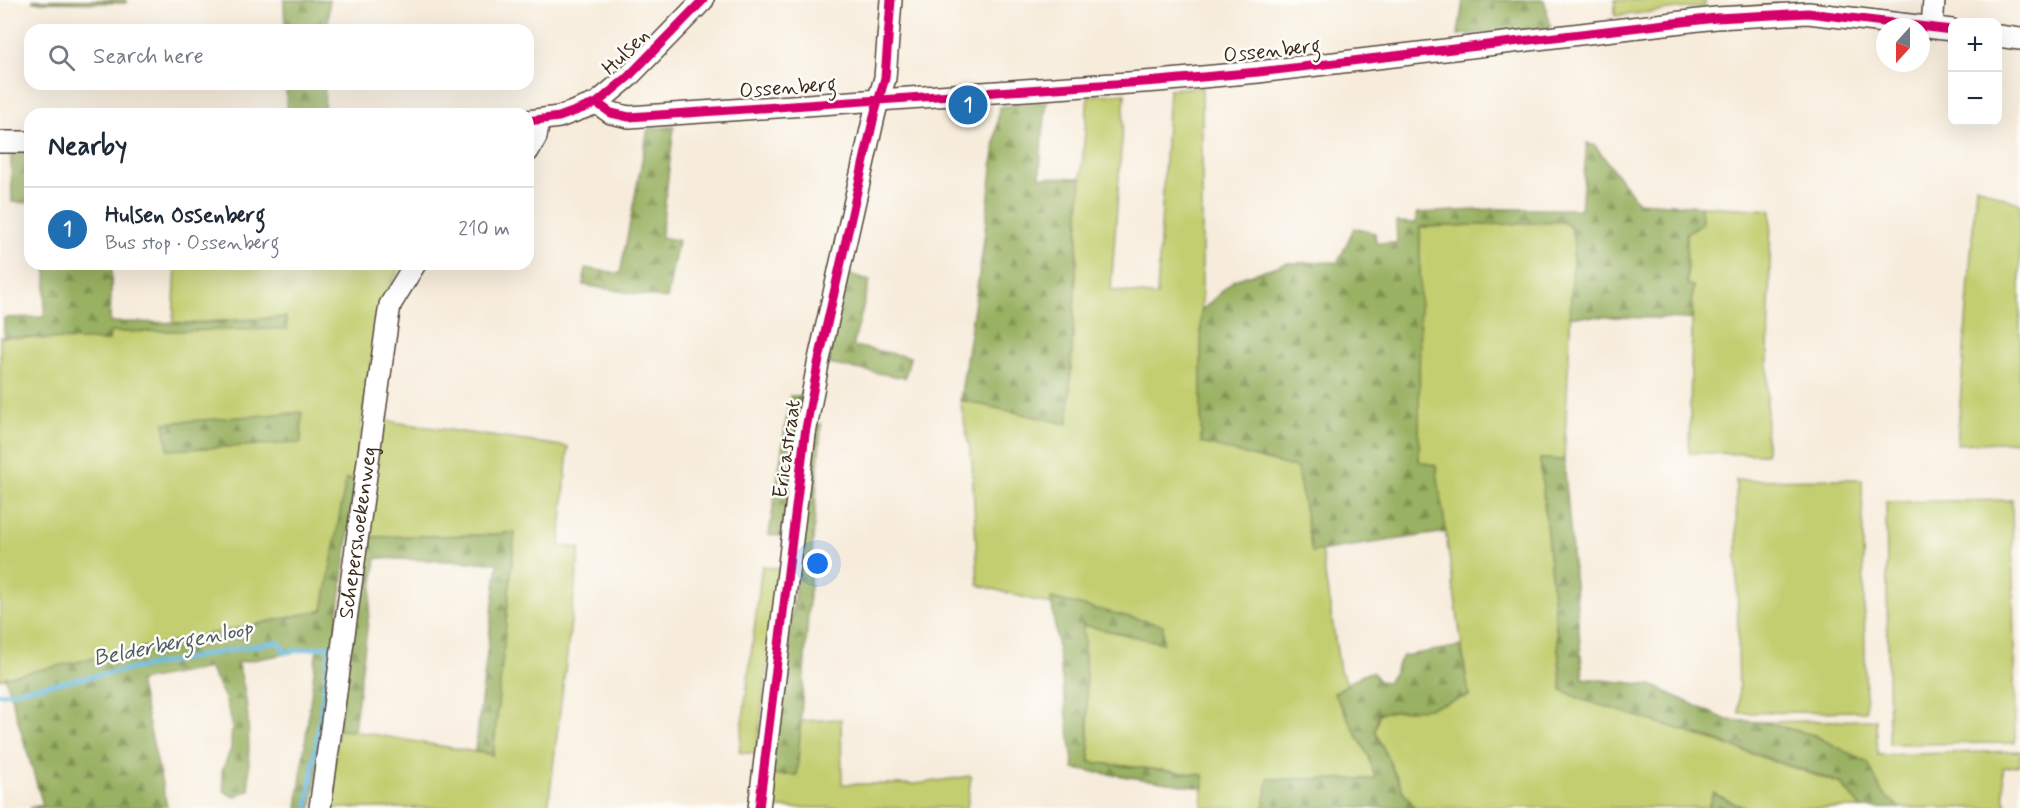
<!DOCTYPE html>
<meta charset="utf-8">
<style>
:root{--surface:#fff;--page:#f6f6f7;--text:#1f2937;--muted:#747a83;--line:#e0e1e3;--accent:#1f6fb2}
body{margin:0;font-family:Mynerve,sans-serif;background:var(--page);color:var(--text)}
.controls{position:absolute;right:18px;top:18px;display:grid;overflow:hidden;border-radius:12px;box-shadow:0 6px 24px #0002}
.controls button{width:54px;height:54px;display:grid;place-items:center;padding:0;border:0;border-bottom:2px solid var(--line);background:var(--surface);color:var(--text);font:30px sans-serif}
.compass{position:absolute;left:1876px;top:18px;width:54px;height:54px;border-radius:50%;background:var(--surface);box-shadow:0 6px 24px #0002;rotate:201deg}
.you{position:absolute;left:818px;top:564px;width:21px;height:21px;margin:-15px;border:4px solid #fff;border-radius:50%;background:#1a73e8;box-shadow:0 0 0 9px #1a73e833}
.badge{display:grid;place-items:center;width:39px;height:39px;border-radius:50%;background:var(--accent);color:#fff;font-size:20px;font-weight:700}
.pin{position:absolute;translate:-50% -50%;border:3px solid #fff;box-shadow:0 2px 6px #0006}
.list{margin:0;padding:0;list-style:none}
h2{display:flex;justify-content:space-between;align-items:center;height:78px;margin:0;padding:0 24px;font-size:26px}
h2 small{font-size:20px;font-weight:400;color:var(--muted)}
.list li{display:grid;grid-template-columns:39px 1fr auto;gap:18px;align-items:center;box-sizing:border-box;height:84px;padding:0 24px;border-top:2px solid var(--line)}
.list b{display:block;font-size:22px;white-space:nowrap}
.list p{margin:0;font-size:20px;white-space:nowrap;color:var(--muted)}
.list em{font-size:20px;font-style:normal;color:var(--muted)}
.icon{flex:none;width:33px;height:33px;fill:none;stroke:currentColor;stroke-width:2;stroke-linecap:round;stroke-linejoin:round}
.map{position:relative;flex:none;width:2020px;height:808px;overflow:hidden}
.search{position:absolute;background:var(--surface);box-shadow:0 6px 24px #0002;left:24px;top:24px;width:510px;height:66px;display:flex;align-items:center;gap:15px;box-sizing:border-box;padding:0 21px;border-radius:18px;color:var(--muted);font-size:22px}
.panel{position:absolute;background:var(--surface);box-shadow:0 6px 24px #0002;left:24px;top:108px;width:510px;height:162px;border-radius:18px}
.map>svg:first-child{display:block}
.green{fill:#c2ce70;stroke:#7e7c47;stroke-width:1.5}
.forest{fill:url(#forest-firs);stroke:#6a6e40;stroke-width:1.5}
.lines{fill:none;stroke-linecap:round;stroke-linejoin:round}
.stream{stroke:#65b9e1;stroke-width:4.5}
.minor-casing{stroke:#57473a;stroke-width:24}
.minor{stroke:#fff;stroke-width:21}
.cycleway-casing{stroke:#fdfcf7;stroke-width:13}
.cycleway{stroke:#d6006c;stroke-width:9}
.labels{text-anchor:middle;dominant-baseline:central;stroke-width:5;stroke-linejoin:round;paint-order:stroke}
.street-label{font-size:21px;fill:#3b2a1e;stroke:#fdfcf7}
.water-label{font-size:22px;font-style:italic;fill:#4a5c62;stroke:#fdfcf7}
</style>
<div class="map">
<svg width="2020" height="808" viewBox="0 0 2020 808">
<defs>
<pattern id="forest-firs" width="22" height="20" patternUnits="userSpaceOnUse" patternTransform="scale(1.5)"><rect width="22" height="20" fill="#99b162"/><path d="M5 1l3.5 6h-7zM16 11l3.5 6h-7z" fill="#7e9050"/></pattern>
</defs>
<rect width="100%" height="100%" fill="#fdfcf7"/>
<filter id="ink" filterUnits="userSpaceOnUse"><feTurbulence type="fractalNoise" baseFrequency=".0167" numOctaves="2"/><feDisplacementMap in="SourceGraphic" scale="12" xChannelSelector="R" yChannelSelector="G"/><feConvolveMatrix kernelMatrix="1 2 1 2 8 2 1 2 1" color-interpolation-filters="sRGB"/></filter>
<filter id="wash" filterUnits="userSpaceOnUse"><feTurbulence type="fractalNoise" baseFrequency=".008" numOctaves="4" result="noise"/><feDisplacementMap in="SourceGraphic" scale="24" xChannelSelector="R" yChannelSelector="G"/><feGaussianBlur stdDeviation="1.35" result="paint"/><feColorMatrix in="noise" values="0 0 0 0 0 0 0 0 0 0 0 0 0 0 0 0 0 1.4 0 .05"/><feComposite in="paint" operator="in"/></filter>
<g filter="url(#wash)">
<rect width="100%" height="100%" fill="#f7ecdb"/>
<path class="green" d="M 1615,0 L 1705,0 L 1705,6 L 1615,16 Z
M 1202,87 L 1202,368 L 1297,468 L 1312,551 L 1321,549 L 1340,671 L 1348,684 L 1334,693 L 1370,757 L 1375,779 L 1269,779 L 1264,808 L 1202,808 L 1203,775 L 1090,762 L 1083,625 L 1163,643 L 1051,599 L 1052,605 L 978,585 L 972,461 L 960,400 L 1068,424 L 1081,178 L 1088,96 L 1125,93 L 1111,290 L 1157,296 L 1169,89 Z
M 1976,186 L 2020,204 L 2020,441 L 1957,444 Z
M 1701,206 L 1771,210 L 1766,454 L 1689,453 L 1693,286 L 1687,285 L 1686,232 L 1702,224 Z
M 1562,222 L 1571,227 L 1574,243 L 1564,460 L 1540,459 L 1562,690 L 1841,784 L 1861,808 L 1745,808 L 1713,793 L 1708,808 L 1415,808 L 1404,793 L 1375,731 L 1379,713 L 1469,696 L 1436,466 L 1419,462 L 1420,227 Z
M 176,264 L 402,264 L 387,291 L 379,317 L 362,421 L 356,480 L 346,479 L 324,610 L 0,679 L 0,337 L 108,341 L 109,332 L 287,328 L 286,317 L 173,324 Z
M 379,420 L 568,447 L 560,546 L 580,548 L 548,808 L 328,808 L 338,730 L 354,731 L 493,755 L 515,532 L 490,535 L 363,537 Z
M 1862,479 L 1866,711 L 1739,713 L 1736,480 Z
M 2012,500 L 2015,743 L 1889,744 L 1886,502 Z
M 762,566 L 780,569 L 756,754 L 739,752 Z
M 841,719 L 842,784 L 916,784 L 971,776 L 967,808 L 768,808 L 771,775 L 797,775 L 801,721 Z
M 1876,720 L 1878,755 L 2020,751 L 2020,765 L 2003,768 L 2004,796 L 2007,806 L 1997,808 L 1900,808 L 1882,793 L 1868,763 L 1814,735 L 1762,722 Z"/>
<path class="forest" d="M 33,0 L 126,0 L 126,3 L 33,2 Z
M 284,0 L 329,0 L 328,30 L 285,30 Z
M 1463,0 L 1544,0 L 1551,27 L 1458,35 Z
M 286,84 L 325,84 L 324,114 L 287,114 Z
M 1047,101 L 1041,151 L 1040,177 L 1081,178 L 1068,424 L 960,400 L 983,248 L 999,107 Z
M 674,126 L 661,237 L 678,240 L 667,299 L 583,285 L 586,268 L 620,274 L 648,129 Z
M 1587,143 L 1595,146 L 1638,202 L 1701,206 L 1702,224 L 1686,233 L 1687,285 L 1693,286 L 1692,319 L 1570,316 L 1574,243 L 1571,227 L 1562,222 L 1420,227 L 1419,461 L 1436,466 L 1446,532 L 1312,552 L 1297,468 L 1201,443 L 1201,311 L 1234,280 L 1287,263 L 1338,262 L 1354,228 L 1375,233 L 1376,243 L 1397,243 L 1396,222 L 1416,223 L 1417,213 L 1497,209 L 1581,209 Z
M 11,152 L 30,152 L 30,203 L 12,202 Z
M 47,264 L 112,264 L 110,322 L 202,323 L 286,317 L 287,329 L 110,332 L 109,341 L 4,337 L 4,318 L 44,317 Z
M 848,274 L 870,280 L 853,346 L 910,357 L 905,378 L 827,364 Z
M 790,396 L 802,396 L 784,536 L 769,535 Z
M 302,412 L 301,443 L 168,450 L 164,423 Z
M 821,424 L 797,775 L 771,775 L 816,425 Z
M 1540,459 L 1564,460 L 1583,678 L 1651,685 L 1727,720 L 1762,722 L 1814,735 L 1868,763 L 1882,793 L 1900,808 L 1861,808 L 1841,783 L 1714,740 L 1580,699 L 1562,690 Z
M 346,479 L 356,480 L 312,808 L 297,808 L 317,648 L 237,663 C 252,702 248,749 249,790 L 234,797 L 224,791 L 222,771 L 231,749 L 232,722 L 225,698 L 209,668 L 139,681 L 167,806 L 151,808 L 29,808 L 43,805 L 5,677 L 323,610 Z
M 515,532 L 493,755 L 475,751 L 498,563 L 376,558 L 354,731 L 338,730 L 363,537 L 490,535 Z
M 1051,598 L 1163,625 L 1163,643 L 1083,625 L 1090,762 L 1203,775 L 1204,788 L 1074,769 Z
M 1461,646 L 1469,696 L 1429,708 L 1379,713 L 1375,731 L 1404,793 L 1415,808 L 1264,808 L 1268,779 L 1375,779 L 1369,757 L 1334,693 L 1363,674 L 1372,672 L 1379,681 L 1388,682 L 1403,656 Z
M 1713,793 L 1745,808 L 1726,808 L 1719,805 L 1718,808 L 1708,808 Z"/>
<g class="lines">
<path class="stream" d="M 0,694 L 264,644 L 278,642 L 285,652 L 330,646 L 307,808"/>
</g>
</g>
<g filter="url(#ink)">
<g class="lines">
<g class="minor-casing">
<g id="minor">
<path d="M 1932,27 L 1934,0"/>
<path d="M 1998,36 L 2020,39"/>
<path d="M 597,103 L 611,113 L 629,117 L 1158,81 L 1258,72 L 1716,18 L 1808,13 L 1952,30"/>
<path d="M 528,121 L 559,117 L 597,103 L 628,77 L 703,0"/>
<path d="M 0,142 L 30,142"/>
<path d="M 528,151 L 536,137 L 539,120"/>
<path id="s1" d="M 320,808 L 387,324 L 390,305 L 415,264"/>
<path d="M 759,808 L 805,434 L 818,364 L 875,112 L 885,78 L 891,0"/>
</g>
</g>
<use href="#minor" class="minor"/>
<g class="cycleway-casing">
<path id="cycleway" d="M 597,103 L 611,113 L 629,117 L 1158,81 L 1258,72 L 1716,18 L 1808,13 L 1952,30
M 528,121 L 559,117 L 597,103 L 628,77 L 703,0
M 759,808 L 805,434 L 818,364 L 875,112 L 885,78 L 891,0"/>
</g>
<use href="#cycleway" class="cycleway"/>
</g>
</g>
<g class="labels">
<g class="street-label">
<text transform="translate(1272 51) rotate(-6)">Ossenberg</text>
<text transform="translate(626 52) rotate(-44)">Hulsen</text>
<text transform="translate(788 88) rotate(-4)">Ossenberg</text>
<text transform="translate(787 449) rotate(-82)">Ericastraat</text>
<text stroke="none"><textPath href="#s1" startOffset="278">Schepershoekenweg</textPath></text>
</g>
<g class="water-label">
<text transform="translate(173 644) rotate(-11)">Belderbergenloop</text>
</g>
</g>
</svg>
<div class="controls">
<button>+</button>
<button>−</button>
</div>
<svg class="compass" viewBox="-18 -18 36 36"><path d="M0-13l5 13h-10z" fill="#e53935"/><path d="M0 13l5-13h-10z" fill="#747a83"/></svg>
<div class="you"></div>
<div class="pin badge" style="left:968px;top:105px">1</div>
<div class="search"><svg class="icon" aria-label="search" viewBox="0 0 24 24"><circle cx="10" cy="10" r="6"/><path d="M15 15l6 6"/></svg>Search here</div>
<section class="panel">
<h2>Nearby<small></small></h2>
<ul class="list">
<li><span class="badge">1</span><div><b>Hulsen Ossenberg</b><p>Bus stop · Ossenberg</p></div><em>210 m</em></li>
</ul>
</section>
</div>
